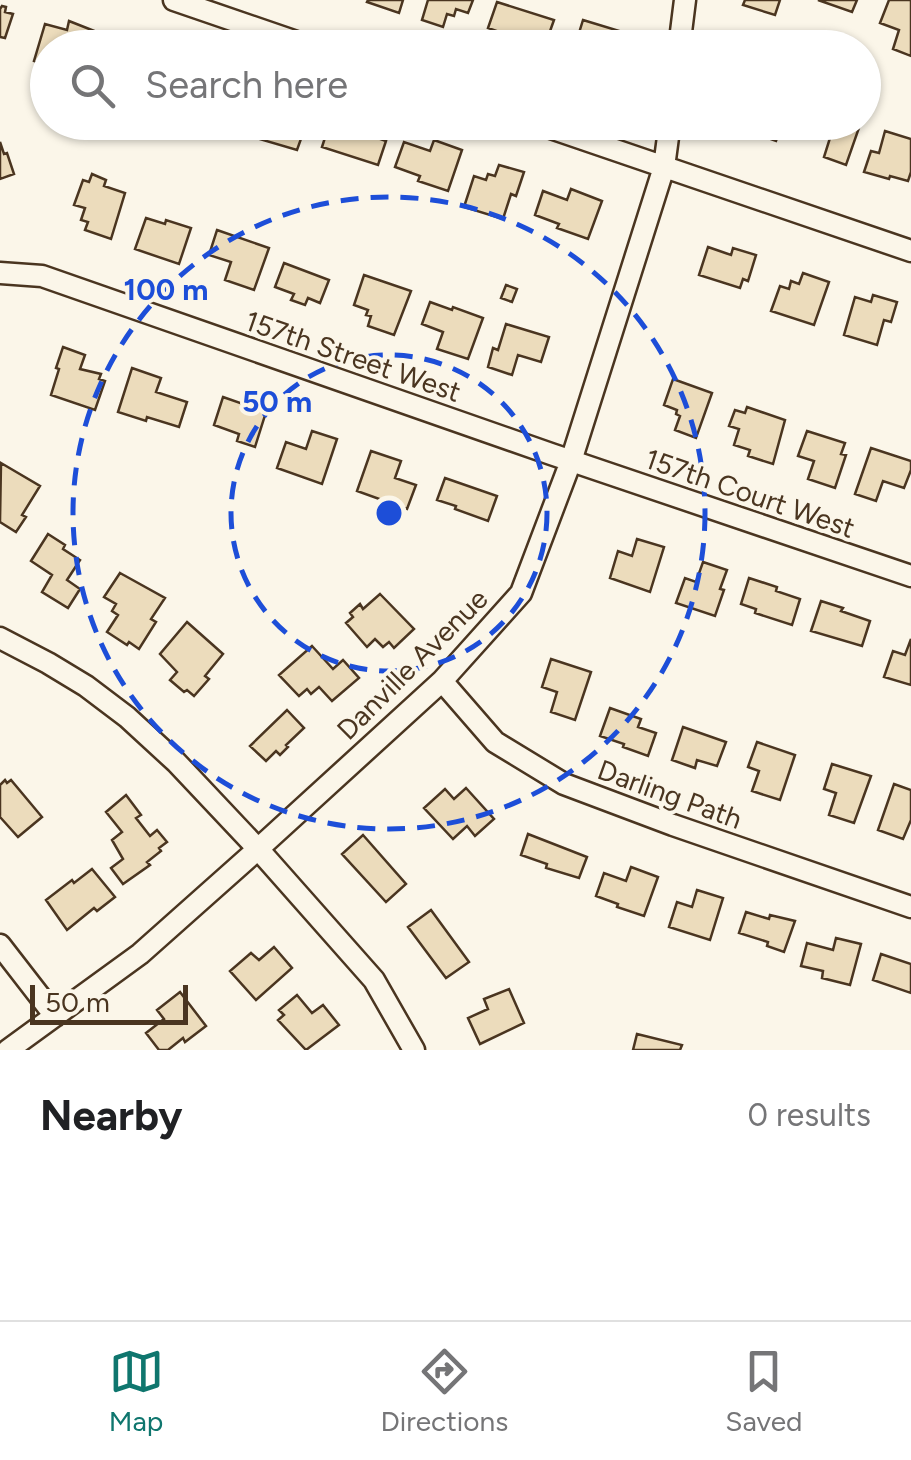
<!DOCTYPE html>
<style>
:root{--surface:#fff;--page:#f6f6f6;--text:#202124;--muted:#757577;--line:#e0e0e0;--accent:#0f766e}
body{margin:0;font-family:Figtree,sans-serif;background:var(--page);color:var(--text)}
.scale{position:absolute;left:30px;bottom:25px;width:158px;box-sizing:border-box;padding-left:10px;border:5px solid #4a3520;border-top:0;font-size:28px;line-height:35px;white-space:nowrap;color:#4a3520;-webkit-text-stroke:8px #fbf6e9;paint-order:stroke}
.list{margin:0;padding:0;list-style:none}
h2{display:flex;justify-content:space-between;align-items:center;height:130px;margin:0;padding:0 40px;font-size:42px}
h2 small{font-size:32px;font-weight:400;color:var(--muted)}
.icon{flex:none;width:55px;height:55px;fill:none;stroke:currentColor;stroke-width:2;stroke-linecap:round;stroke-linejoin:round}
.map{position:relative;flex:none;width:911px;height:1050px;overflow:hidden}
.search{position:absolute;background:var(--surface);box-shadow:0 2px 8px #0004;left:30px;right:30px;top:30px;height:110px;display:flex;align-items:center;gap:25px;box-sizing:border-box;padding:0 35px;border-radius:55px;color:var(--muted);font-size:38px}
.sheet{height:270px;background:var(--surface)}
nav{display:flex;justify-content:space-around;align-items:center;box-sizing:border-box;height:140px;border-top:2px solid var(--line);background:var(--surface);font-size:28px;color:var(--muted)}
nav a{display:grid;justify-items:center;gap:5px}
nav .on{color:var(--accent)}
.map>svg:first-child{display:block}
.building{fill:#ecdcbc;stroke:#4a3520;stroke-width:2.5}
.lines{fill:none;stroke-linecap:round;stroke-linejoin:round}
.minor-casing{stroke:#4a3520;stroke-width:25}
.minor{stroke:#fbf6e9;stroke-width:20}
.ring{fill:none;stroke:#1d4ed8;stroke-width:5;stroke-dasharray:18 12}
.labels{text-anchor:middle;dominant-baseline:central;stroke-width:8;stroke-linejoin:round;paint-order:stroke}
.street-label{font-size:28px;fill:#4a3520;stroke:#fbf6e9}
.centre{fill:#1d4ed8;stroke:#fbf6e9;stroke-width:5}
.ring-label{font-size:30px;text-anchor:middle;font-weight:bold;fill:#1d4ed8;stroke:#fbf6e9;stroke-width:8;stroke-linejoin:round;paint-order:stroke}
</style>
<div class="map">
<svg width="911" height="1050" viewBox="0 0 911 1050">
<rect width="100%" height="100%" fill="#fbf6e9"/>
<path class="building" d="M 368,0 L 403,0 L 399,13 L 367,2 Z
M 428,0 L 473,0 L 468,13 L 456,9 L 454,16 L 447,14 L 443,27 L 422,20 Z
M 745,0 L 780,0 L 775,15 L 743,5 Z
M 818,0 L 857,0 L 852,12 Z
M 889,0 L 911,0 L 911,56 L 893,49 L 899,30 L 880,23 Z
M 497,2 L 554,20 L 544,48 L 509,48 L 513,37 L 488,28 Z
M 2,6 L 6,7 L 5,12 L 13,14 L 5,38 L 0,37 L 0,9 Z
M 583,20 L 626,33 L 621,48 L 568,48 L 569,44 L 575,46 Z
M 69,21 L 97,32 L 92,48 L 48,48 L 48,66 L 34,61 L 45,24 L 67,30 Z
M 261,122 L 307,122 L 297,150 L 256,138 Z
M 330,122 L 365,122 L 363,129 L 370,131 L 369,135 L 386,141 L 378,165 L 322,147 Z
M 745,122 L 783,122 L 776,141 L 751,132 L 754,126 Z
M 813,122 L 861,122 L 846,165 L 824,157 L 830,138 L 810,131 Z
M 885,131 L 911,139 L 911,172 L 908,181 L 890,176 L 889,179 L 864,172 L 871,151 L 879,153 Z
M 434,140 L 462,150 L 448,191 L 418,181 L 420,176 L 395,167 L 404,142 L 430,151 Z
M 0,142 L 4,154 L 7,153 L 14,174 L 0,179 Z
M 499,165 L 524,172 L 516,196 L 511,194 L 503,219 L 464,207 L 474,176 L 486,180 L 488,174 L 495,176 Z
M 92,174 L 106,180 L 104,186 L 125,193 L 111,239 L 85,230 L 88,222 L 81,220 L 85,208 L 74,205 L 83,180 L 89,182 Z
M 571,189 L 602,201 L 588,239 L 557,228 L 559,224 L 535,215 L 543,191 L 567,200 Z
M 146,218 L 165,224 L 166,220 L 191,228 L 179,264 L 135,249 Z
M 217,230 L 269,248 L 254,290 L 225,280 L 231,262 L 209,255 Z
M 708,247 L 731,255 L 733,248 L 756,255 L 748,281 L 743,279 L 740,288 L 699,275 Z
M 284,263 L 329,280 L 320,303 L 308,298 L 305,305 L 291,300 L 294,294 L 275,287 Z
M 803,273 L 829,282 L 814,325 L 771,311 L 780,286 L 789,289 L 791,281 L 799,284 Z
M 364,275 L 411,291 L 394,335 L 368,326 L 371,316 L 366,315 L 368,310 L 354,305 Z
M 506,285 L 517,289 L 512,302 L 501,298 Z
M 873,295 L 897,302 L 891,322 L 884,320 L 877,345 L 844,335 L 855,297 L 871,302 Z
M 430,302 L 452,310 L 453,307 L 483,318 L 468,359 L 437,349 L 443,332 L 422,324 Z
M 506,324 L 549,337 L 541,362 L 518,355 L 512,375 L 488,367 L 493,348 L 498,350 Z
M 63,347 L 85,355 L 80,369 L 101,374 L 99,379 L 105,381 L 95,410 L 51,395 L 59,369 L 56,368 Z
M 132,368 L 161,378 L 156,392 L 187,402 L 179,427 L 147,417 L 146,421 L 118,412 Z
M 673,379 L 712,393 L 696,438 L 675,430 L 680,416 L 676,414 L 677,410 L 664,405 Z
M 223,397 L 266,412 L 255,447 L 237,441 L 239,434 L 214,425 Z
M 747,407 L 785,420 L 773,464 L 748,456 L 750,450 L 734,445 L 739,429 L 729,426 L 735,410 L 745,413 Z
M 312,431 L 337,439 L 322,484 L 277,468 L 286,442 L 306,449 Z
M 807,431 L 845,443 L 841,454 L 846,455 L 835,488 L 808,479 L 814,461 L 798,456 Z
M 871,448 L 911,461 L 911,470 L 904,488 L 883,481 L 876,501 L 855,494 Z
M 371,451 L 401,461 L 395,478 L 416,485 L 407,509 L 357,491 Z
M 1,463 L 40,486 L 22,515 L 26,517 L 16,532 L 0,522 Z
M 445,478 L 497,496 L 488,521 L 455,509 L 456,506 L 437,500 Z
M 48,534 L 65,545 L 63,549 L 80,560 L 67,580 L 80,589 L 68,608 L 42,592 L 52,575 L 31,561 Z
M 637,539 L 664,547 L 650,592 L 610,578 L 618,551 L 632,556 Z
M 703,562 L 727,570 L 720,589 L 724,590 L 715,616 L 676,603 L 685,578 L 696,582 Z
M 120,573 L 165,598 L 151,619 L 156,622 L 139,649 L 129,642 L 127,645 L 107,632 L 118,615 L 112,611 L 116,604 L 104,597 Z
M 749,578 L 777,587 L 776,591 L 800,599 L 792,625 L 755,613 L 756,609 L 741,604 Z
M 380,594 L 414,629 L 394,648 L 389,642 L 383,647 L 375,639 L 367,647 L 346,623 L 353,617 L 350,613 L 360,604 L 363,609 Z
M 821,601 L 843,608 L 841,611 L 870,621 L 862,646 L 811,631 Z
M 187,622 L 223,654 L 205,676 L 209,679 L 194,696 L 187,690 L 184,692 L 170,680 L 177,672 L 160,654 Z
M 911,639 L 911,685 L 884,677 L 893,651 L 905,655 Z
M 312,646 L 333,669 L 343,660 L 359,678 L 332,701 L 319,687 L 311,694 L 307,689 L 299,696 L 279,675 Z
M 551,659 L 591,672 L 575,720 L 551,712 L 557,692 L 542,687 Z
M 610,708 L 641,719 L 638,727 L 656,733 L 648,756 L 623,747 L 624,744 L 600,736 Z
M 287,710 L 304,728 L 286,745 L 288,747 L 280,755 L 276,751 L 266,761 L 250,746 Z
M 683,727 L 726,742 L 717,766 L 697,760 L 695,768 L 672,760 Z
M 757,742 L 795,755 L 780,800 L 752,791 L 759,771 L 748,767 Z
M 832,764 L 871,776 L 854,823 L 829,815 L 836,793 L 824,789 Z
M 5,780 L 7,783 L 11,780 L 42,817 L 18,837 L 0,817 L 0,785 Z
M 894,784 L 911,790 L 911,820 L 903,839 L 878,830 Z
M 466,788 L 494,819 L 475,836 L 467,826 L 453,839 L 424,808 L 445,789 L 454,799 Z
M 126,795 L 141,815 L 136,818 L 150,836 L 157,830 L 167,842 L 159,848 L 161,851 L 147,862 L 150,865 L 123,884 L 111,868 L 123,859 L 112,840 L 122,832 L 106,812 Z
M 528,834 L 587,857 L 579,878 L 546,868 L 547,864 L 521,855 Z
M 363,835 L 406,884 L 386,902 L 342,854 Z
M 631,867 L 658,877 L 644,916 L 617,907 L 618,904 L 596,896 L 604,873 L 626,881 Z
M 92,869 L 115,897 L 97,911 L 94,908 L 67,930 L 46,900 L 72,880 L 74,883 Z
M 697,890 L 723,898 L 710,940 L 669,927 L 677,902 L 692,907 Z
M 431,910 L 469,962 L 446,978 L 408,927 Z
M 746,912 L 769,919 L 770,915 L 795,921 L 784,952 L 767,946 L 768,942 L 739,933 Z
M 836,938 L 861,944 L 850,985 L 822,978 L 823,971 L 801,966 L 807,943 L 833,950 Z
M 274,947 L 292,968 L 256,1000 L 230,971 L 251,953 L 259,960 Z
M 881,954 L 911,964 L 911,993 L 873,980 Z
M 509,989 L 524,1023 L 480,1044 L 468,1018 L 488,1009 L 484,999 Z
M 180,992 L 206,1026 L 185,1042 L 183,1038 L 168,1050 L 159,1050 L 146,1033 L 164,1019 L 157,1010 Z
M 297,995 L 312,1013 L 323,1005 L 339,1025 L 306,1050 L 278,1020 L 284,1015 L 279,1010 Z
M 637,1034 L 682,1045 L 680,1050 L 633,1050 Z"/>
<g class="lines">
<g class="minor-casing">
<path id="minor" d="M 174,0 L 314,48
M 679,48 L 685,0
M 533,122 L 911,251
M 0,273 L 42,276 L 551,454 L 911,576
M 0,638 L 48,663 L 86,686 L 127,717 L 176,762 L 258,849 L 374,980 L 414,1050
M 442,681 L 495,742 L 564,784 L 673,825 L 911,907
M 0,945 L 55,1016
M 8,1050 L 140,954 L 258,849 L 442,681 L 521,593 L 571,461 L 664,167 L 670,122"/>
</g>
<use href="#minor" class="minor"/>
</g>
<g class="ring">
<circle cx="389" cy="513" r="158"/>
<circle cx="389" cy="513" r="316"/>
</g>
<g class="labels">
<g class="street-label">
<text transform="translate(353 356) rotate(19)">157th Street West</text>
<text transform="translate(750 493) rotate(19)">157th Court West</text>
<text transform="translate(412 664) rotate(-45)">Danville Avenue</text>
<text transform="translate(670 794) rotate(20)">Darling Path</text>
</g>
</g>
<circle cx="389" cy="513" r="15" class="centre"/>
<g class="ring-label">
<text x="166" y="300">100 m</text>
<text x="277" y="412">50 m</text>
</g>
</svg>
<div class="scale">50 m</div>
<div class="search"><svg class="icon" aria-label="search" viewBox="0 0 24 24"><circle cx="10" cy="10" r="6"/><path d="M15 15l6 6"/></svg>Search here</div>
</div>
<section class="sheet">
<h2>Nearby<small>0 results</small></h2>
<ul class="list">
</ul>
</section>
<nav>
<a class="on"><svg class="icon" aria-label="map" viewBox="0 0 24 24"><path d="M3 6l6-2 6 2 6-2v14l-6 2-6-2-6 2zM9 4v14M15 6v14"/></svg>Map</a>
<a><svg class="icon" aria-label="directions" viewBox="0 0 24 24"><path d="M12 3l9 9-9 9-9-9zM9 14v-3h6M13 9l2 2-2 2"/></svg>Directions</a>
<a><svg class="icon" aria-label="saved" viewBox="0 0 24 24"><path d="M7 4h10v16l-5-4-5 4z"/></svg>Saved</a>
</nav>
